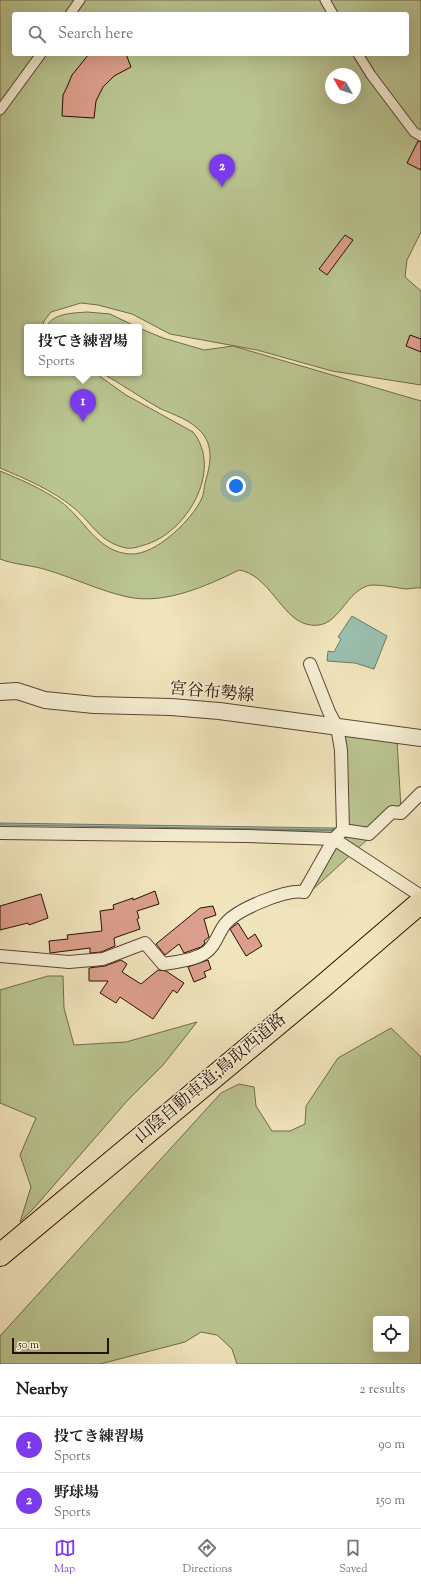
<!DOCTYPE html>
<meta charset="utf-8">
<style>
:root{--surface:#fff;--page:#f2f2f2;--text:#202124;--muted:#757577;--line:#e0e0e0;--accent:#7c3aed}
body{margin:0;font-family:"Sorts Mill Goudy","Noto Serif JP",serif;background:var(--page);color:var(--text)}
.controls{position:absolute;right:12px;bottom:12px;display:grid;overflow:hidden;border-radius:4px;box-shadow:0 4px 16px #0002}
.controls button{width:36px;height:36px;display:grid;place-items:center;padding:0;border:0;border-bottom:1px solid var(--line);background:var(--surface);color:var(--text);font:20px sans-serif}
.compass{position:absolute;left:325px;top:68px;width:36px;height:36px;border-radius:50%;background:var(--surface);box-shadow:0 4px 16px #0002;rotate:309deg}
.scale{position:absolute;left:12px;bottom:10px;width:97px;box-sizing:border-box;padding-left:4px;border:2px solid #280e03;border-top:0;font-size:11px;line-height:14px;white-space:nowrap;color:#280e03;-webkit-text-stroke:3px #f6eed4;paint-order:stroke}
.you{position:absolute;left:236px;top:486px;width:14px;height:14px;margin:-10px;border:3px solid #fff;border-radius:50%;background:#1a73e8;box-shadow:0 0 0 6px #1a73e833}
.badge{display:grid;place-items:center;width:26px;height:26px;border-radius:50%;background:var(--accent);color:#fff;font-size:13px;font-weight:700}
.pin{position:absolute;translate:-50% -33px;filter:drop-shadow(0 1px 2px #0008)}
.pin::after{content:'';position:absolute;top:21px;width:14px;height:12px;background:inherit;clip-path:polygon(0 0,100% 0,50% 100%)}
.popup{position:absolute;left:24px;top:324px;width:118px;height:52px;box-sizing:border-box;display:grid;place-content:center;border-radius:4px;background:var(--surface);filter:drop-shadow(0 1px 3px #0005);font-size:13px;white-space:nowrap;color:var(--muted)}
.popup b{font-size:15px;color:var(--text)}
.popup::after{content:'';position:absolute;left:50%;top:100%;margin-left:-8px;border:8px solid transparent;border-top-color:var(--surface)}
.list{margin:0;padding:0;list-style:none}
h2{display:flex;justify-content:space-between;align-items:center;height:52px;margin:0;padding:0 16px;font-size:17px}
h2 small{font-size:13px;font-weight:400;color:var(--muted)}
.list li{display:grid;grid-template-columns:26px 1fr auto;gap:12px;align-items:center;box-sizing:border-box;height:56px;padding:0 16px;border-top:1px solid var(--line)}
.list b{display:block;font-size:15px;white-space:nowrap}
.list p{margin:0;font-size:13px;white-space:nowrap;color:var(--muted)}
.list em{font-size:13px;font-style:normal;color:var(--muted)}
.icon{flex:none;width:22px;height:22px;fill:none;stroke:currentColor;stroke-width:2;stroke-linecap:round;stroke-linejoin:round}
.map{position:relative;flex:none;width:421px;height:1364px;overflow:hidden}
.search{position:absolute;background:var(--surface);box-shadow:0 4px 16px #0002;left:12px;right:12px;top:12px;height:44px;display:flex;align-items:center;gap:10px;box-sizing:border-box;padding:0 14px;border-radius:4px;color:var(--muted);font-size:15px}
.sheet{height:164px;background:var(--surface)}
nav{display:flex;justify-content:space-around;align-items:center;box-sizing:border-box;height:56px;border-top:1px solid var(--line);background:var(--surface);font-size:11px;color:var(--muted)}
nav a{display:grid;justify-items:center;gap:2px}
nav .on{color:var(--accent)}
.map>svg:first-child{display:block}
.green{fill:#bac591;stroke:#716a4a;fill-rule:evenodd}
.water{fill:#9bbfaf;stroke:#6d786a}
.building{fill:#dd9f8d;stroke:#280e03}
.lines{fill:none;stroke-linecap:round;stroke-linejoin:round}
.pedestrian-casing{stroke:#5a4432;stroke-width:11}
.minor-casing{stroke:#5a4432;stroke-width:14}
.tertiary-casing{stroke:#5a4432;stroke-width:18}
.motorway-casing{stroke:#280e03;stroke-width:24}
.pedestrian{stroke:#f6eed4;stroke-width:9}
.minor{stroke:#f6eed4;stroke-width:12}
.tertiary{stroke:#f6eed4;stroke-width:16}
.motorway{stroke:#f1e5bd;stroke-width:22}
.labels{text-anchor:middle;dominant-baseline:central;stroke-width:3;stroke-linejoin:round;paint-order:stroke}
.street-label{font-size:17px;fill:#280e03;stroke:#f6eed4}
</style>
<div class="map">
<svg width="421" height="1364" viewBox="0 0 421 1364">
<rect width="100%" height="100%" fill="#f1e5bd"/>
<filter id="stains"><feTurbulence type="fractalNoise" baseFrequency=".005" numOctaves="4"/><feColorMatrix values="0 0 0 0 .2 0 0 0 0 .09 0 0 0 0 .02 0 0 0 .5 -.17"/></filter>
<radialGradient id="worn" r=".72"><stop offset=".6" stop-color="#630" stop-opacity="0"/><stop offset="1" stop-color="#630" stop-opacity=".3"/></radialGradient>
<path class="green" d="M 0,0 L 421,0 L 421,232 L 407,260 L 405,277 L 421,291 L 421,385 L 332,371 L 257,350 L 170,334 L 132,314 L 98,305 L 81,303 L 51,312 L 44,321 L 42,327 L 27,327 L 27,373 L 95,373 L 126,395 L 193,432 C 224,470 186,534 144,545 C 138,547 132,549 126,548 C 99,542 93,524 74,508 C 52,490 26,479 0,468 ZM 14,14 L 407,14 L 407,54 L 14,54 ZM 331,74 L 355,74 L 355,98 L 331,98 Z
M 87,312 L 110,314 L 137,327 L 47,327 C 51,313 75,313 87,312 Z
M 139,328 L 163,338 L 204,350 L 233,346 L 421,401 L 421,588 C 416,587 411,589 406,589 C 397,588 374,583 367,586 C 342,595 338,633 306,624 C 282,618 268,574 239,570 C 207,586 164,605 128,597 C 100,591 74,578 47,570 C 32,565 15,565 0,559 L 0,471 C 20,479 42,489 60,501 C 84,518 97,553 131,554 C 156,555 192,520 202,498 C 204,493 204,488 205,483 C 210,466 214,449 203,434 C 192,420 174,415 159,408 C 140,397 121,384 102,373 L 139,373 Z
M 342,733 L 397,740 L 401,809 L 375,833 L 347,826 Z
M 333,828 L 338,828 L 334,834 L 247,834 L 247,830 L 333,830 Z
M 344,835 L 370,837 L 309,893 L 309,888 Z
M 48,976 L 63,976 L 64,1008 L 74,1045 L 126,1042 L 197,1022 L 163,1065 L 127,1101 L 35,1207 L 20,1222 L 31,1187 L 20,1155 L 36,1118 L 0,1103 L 0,990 Z
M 391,1028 L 421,1057 L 421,1364 L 237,1364 L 232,1349 L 217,1335 L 201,1332 L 185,1342 L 100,1364 L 0,1364 L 0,1336 L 221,1093 L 239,1084 L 254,1087 L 256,1106 L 272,1131 L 290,1131 L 305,1124 L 306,1106 L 338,1058 ZM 376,1319 L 406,1319 L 406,1349 L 376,1349 Z"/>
<path class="water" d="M 352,616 L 387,636 L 374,669 L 355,663 L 327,661 L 328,651 L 334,652 L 341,639 L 338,637 Z
M 0,823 L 333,828 L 333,830 L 0,825 Z"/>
<path class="building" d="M 89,54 L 126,54 L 131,67 L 114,76 L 103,87 L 96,101 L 94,118 L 62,116 L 63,95 L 67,87 L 72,75 Z
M 418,141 L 421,142 L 421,170 L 407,163 Z
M 345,235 L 353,240 L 327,275 L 319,269 Z
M 410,335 L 421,339 L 421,352 L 406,346 Z
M 155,891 L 159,904 L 137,911 L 139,918 L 137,919 L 140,929 L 114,938 L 115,946 L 101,952 L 90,953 L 90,948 L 50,953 L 49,941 L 68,939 L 67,935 L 102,931 L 100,911 L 114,909 L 113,905 L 133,898 L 133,900 Z
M 41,894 L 48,918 L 29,925 L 28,923 L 0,930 L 0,906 Z
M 213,906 L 216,915 L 204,919 L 209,937 L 204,941 L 205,943 L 201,947 L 184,953 L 179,944 L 165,955 L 156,944 L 200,908 Z
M 238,923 L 248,939 L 255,934 L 262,946 L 246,956 L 230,929 Z
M 121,960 L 127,964 L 122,972 L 141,984 L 158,970 L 166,971 L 184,983 L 177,993 L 173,990 L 153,1019 L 120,997 L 116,1003 L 100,993 L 108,981 L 89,981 L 89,968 L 105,966 Z
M 208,960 L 211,969 L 204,972 L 206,977 L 194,982 L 188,967 Z"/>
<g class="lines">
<g class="pedestrian-casing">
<path id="pedestrian" d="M 325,0 L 333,14
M 70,14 L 80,0
M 358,54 L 371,75 L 414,132 L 421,136
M 0,110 L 41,54"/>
</g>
<g class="minor-casing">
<path id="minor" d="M 343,830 L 369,834 L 392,812 L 401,813 L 421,793
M 0,833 L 246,836 L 334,839 L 421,896
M 0,956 L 69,962 L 103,959 L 145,943 L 163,964 C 177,962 193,960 205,953 C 216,946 218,932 226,923 C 238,909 286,889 304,892 L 334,839 L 343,830 L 341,750 L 337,727 L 329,712 L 310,664"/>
</g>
<g class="tertiary-casing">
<path id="tertiary" d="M 0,692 L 17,691 L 45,700 L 94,705 L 171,707 L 219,711 L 421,738"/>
</g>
<g class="motorway-casing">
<path id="motorway" d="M 0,1255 L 322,987 L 421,902"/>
</g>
<use href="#pedestrian" class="pedestrian"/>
<use href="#minor" class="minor"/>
<use href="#tertiary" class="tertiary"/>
<use href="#motorway" class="motorway"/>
</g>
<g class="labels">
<g class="street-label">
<text transform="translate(212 693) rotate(5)">宮谷布勢線</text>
<text transform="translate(211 1079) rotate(-40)">山陰自動車道;鳥取西道路</text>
</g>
</g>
<rect width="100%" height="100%" filter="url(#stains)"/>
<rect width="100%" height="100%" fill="url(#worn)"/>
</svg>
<div class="controls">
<button><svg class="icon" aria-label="locate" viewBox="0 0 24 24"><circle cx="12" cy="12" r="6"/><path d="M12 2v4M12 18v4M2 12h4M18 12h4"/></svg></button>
</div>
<svg class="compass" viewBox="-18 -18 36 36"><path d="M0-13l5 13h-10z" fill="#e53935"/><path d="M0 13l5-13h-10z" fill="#757577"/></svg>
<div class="scale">50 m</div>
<div class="you"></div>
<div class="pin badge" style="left:83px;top:422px">1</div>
<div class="popup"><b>投てき練習場</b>Sports</div>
<div class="pin badge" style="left:222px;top:187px">2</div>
<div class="search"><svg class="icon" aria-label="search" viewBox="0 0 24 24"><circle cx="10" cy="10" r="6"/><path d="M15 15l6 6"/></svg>Search here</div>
</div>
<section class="sheet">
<h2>Nearby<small>2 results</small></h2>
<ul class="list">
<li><span class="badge">1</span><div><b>投てき練習場</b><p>Sports</p></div><em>90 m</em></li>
<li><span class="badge">2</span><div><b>野球場</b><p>Sports</p></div><em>150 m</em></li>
</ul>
</section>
<nav>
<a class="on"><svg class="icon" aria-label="map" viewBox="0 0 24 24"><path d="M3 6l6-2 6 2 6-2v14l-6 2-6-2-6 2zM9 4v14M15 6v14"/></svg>Map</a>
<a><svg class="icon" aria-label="directions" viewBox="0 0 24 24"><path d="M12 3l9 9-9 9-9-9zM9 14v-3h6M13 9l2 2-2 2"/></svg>Directions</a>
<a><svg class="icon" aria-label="saved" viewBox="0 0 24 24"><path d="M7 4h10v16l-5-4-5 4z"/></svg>Saved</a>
</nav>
